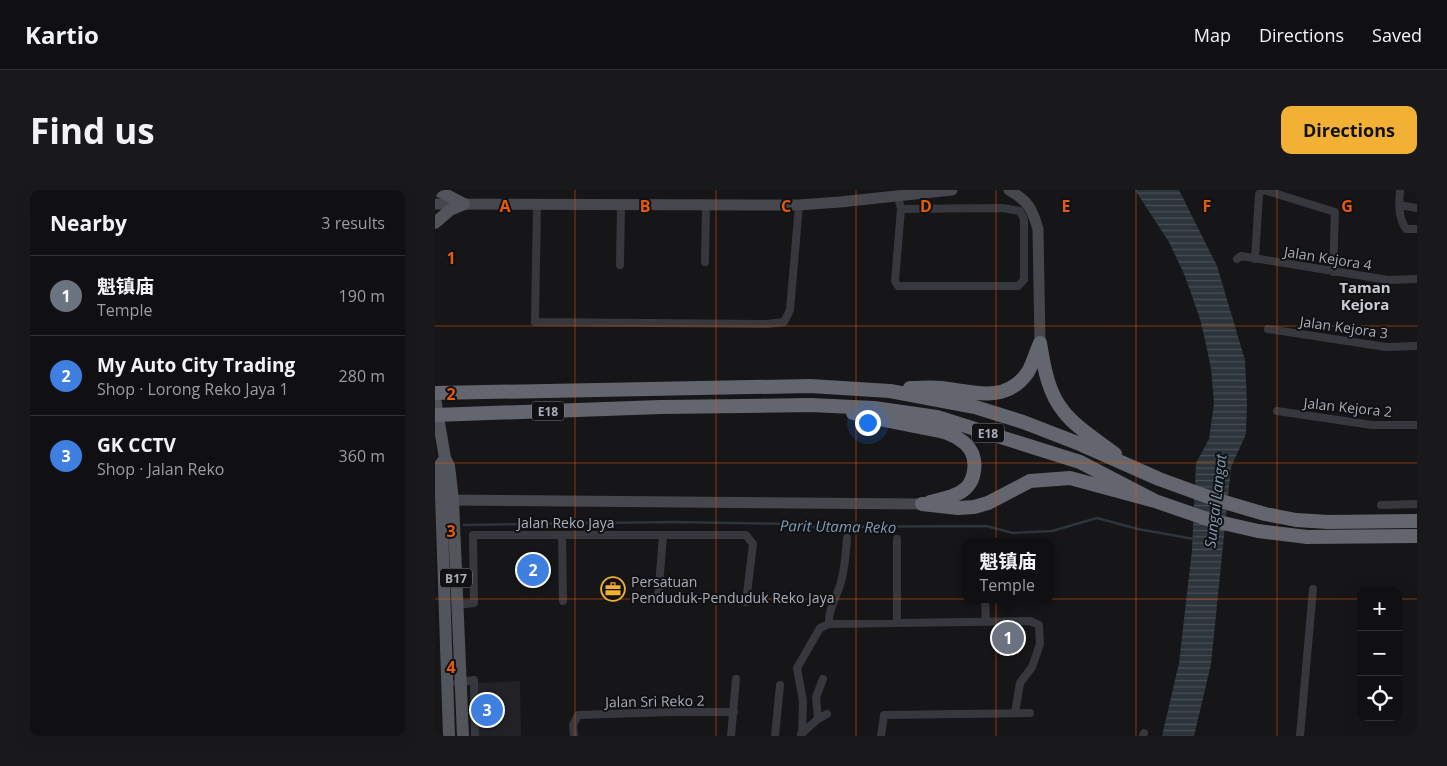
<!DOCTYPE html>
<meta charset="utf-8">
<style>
:root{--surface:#101012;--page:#19191b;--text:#f1f3f6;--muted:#9c9d9f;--line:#303032;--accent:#f2b134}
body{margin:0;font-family:"Open Sans","Noto Sans SC",sans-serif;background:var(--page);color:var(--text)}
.controls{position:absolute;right:15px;bottom:15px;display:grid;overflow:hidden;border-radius:10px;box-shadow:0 5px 20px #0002}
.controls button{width:45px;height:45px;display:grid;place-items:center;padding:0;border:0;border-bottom:1px solid var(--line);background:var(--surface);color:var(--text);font:25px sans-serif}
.you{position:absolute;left:432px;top:232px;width:18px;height:18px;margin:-12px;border:4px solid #fff;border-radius:50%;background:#1a73e8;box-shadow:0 0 0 8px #1a73e833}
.badge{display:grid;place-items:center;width:32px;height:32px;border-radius:50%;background:var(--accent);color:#fff;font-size:16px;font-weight:700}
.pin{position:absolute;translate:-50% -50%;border:2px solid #fff;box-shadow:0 1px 5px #0006}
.popup{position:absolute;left:527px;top:348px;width:92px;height:65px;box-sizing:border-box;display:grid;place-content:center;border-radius:10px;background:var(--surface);filter:drop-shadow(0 1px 4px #0005);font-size:16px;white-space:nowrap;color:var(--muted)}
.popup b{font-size:19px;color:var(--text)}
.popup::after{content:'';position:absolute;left:50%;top:100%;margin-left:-10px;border:10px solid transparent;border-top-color:var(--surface)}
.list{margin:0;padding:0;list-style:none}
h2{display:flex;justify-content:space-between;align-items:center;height:65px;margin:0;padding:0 20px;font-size:21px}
h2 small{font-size:16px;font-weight:400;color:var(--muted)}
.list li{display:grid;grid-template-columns:32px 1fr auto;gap:15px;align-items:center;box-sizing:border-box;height:80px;padding:0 20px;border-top:1px solid var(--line)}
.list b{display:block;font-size:19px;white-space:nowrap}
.list p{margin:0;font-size:16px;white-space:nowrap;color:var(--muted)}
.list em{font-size:16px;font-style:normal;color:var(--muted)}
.icon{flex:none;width:28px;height:28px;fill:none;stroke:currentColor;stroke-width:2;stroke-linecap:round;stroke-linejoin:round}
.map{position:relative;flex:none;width:982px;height:546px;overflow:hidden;border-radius:10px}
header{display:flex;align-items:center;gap:30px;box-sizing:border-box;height:70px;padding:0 25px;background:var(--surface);border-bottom:1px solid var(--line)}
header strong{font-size:24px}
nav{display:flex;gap:28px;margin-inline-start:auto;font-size:18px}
.intro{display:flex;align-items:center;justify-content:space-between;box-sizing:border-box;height:120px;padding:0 30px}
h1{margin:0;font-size:35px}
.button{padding:12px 22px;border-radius:10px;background:var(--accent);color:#111;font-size:18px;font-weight:700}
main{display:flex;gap:30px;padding:0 30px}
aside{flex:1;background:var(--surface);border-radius:10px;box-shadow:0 5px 20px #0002}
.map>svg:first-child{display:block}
.built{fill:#222225}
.water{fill:url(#water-rules)}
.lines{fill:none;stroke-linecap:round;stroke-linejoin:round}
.stream{stroke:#2c353c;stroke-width:2.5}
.street{stroke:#37383d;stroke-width:8}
.secondary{stroke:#45474d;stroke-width:11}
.primary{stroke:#53555c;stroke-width:12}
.highway{stroke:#63666e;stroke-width:14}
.highway-bridge{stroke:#63666e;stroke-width:14}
.grid{fill:none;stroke:#e8590c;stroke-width:1;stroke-opacity:0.55}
.labels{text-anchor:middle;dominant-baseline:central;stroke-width:4;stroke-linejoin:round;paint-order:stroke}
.shield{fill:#111113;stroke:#7b7e86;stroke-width:1}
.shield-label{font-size:12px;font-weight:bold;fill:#a8adb8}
.street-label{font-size:14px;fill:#a8adb8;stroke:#111113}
.poi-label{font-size:14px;fill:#a8adb8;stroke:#111113;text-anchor:start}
.neighbourhood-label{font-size:15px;font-weight:bold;fill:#c9ccd4;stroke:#111113}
.water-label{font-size:15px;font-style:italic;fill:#7f9bb3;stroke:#111113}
.grid-label{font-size:16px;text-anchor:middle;font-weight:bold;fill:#e8590c;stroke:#111113;stroke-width:4;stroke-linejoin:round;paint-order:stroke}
</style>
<header>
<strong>Kartio</strong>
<nav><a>Map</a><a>Directions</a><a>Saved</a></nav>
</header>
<div class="intro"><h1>Find us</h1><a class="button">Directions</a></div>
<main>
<aside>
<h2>Nearby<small>3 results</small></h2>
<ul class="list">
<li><span class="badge" style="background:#6b7280">1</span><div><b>魁镇庙</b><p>Temple</p></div><em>190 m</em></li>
<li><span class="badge" style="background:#3f7fe0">2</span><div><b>My Auto City Trading</b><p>Shop · Lorong Reko Jaya 1</p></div><em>280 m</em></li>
<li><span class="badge" style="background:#3f7fe0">3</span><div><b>GK CCTV</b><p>Shop · Jalan Reko</p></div><em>360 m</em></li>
</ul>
</aside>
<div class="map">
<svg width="982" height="546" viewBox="0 0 982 546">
<defs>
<pattern id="water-rules" width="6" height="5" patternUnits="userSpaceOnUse" patternTransform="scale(1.25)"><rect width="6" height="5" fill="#2c353c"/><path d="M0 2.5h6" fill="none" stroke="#485056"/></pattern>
</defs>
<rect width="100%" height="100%" fill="#161618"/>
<path class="built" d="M 85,491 L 86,546 L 44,546 L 42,493 Z"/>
<path class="water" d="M 700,0 L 744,0 L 782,76 L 810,170 L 812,214 L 811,244 L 796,277 L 776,474 L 759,546 L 727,546 L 744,473 L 757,360 L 761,273 L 774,249 L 779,213 L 776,178 L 766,132 L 750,86 L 734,52 Z"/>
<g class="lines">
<path class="stream" d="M 29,335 L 238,332 L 361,334 L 382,337 L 551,336 L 578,343 L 617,341 L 662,328 L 703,339 L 759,349"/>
<path class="street" d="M 829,0 L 900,22 L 898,82
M 965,0 C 964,14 963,27 971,39 L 982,39
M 463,7 L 466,19 L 460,91 L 463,96 L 583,96 L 589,90 L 589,29 L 585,21 L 567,18 L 466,19
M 102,14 L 100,132 L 332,134 L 349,132 L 355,120 L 364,15
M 964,15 L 982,18
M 802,69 L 806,66 L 953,90 L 982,89
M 820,69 L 824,4 L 828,0
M 270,72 L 271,15
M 185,75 L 186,15
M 833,139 L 951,157 L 982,156
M 842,221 L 937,235 L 982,235
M 946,315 L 982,314
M 127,345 L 128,411
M 462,349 L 462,433
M 223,409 L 228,345
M 550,409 L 551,432
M 22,415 L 39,413 L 38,345 L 311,345 L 318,354 L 311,412
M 394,434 C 393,419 402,407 406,392 C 410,377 411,364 412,348
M 22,493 L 39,490 L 40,546
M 383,529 L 381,507 L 388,489
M 366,544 L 383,529 L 392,524
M 139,546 L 138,535 L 143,525 L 235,522 L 299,522
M 296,546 L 301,489
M 340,546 L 345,495
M 367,546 L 368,511 L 362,478 L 385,438 L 394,434 L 595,431 L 604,435 L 605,454 L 597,477 L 585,493 L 580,523
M 446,546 L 449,525 L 595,523
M 708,546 L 709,543
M 865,546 L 878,399"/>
<path class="secondary" d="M 574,0 C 593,11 597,18 603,39 L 605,153
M 0,14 L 364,15 L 405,12 L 517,0
M 11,310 L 487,314"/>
<path class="primary" d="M 2,0 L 29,14
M 0,33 L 15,20 L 29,14
M 0,209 L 10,268 L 14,276 L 18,310 L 28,546
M 10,268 L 5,275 L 14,546"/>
<path class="highway" d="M 605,153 C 609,177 613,203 629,222 C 641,238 665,252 680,264
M 475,198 C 486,198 496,197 507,198 C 538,202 571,214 593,182 C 598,173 601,162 605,153
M 0,203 L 375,196 L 455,201 L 540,217 L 588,232 L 645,254 L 724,289 L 779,309 L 830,324 L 861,330 L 893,332 L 982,331
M 226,217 L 376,215 L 439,218 L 502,227 L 645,272 L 720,311
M 418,223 C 439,228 459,232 479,236 C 494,239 511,240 524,249 C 536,256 541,268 539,281 C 536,305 514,307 495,312
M 487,314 L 523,318 L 539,317 L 553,313 L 595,291 L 635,288 L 720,311 L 775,330 L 823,341 L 872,347 L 982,346"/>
<path class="highway-bridge" d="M 0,225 L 226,217"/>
</g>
<path class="grid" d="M 140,0 L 140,546M 281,0 L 281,546M 421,0 L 421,546M 561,0 L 561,546M 701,0 L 701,546M 842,0 L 842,546M 0,136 L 982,136M 0,273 L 982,273M 0,409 L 926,409M 963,409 L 982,409"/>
<defs>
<g id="office-ring" transform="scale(1.25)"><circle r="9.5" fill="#111113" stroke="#f2b134" stroke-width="1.5"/><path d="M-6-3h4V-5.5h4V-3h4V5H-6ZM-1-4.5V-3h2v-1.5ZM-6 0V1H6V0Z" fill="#f2b134"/></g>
</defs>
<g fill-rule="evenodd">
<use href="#office-ring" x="178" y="399"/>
</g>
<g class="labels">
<g class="shield">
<rect x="97" y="211.5" width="32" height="19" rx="4"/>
<rect x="537" y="233.5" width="32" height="19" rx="4"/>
<rect x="5" y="378.5" width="32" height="19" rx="4"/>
</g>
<g class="shield-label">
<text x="113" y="221">E18</text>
<text x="553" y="243">E18</text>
<text x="21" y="388">B17</text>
</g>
<g class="street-label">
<text transform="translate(893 68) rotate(9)">Jalan Kejora 4</text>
<text transform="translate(909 137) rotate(8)">Jalan Kejora 3</text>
<text transform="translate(913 217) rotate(6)">Jalan Kejora 2</text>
<text x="131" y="332">Jalan Reko Jaya</text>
<text transform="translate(220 511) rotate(-1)">Jalan Sri Reko 2</text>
</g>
<g class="poi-label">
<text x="196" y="391">Persatuan<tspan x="196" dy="16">Penduduk-Penduduk Reko Jaya</tspan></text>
</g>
<g class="neighbourhood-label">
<text x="930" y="97">Taman<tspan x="930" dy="17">Kejora</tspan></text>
</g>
<g class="water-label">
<text transform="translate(780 311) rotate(-83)">Sungai Langat</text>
<text transform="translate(403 336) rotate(1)">Parit Utama Reko</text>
</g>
</g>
<g class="grid-label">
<text x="70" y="22">A</text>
<text x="210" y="22">B</text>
<text x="351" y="22">C</text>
<text x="491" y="22">D</text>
<text x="631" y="22">E</text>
<text x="772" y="22">F</text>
<text x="912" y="22">G</text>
<text x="16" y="74">1</text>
<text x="16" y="210">2</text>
<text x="16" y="347">3</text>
<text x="16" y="483">4</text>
</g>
</svg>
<div class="controls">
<button>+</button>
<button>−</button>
<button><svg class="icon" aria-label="locate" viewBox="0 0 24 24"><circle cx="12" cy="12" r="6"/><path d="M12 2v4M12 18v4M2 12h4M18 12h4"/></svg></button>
</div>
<div class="you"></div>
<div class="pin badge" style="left:573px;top:448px;background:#6b7280">1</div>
<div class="popup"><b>魁镇庙</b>Temple</div>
<div class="pin badge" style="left:98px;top:380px;background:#3f7fe0">2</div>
<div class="pin badge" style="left:52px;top:520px;background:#3f7fe0">3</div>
</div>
</main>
